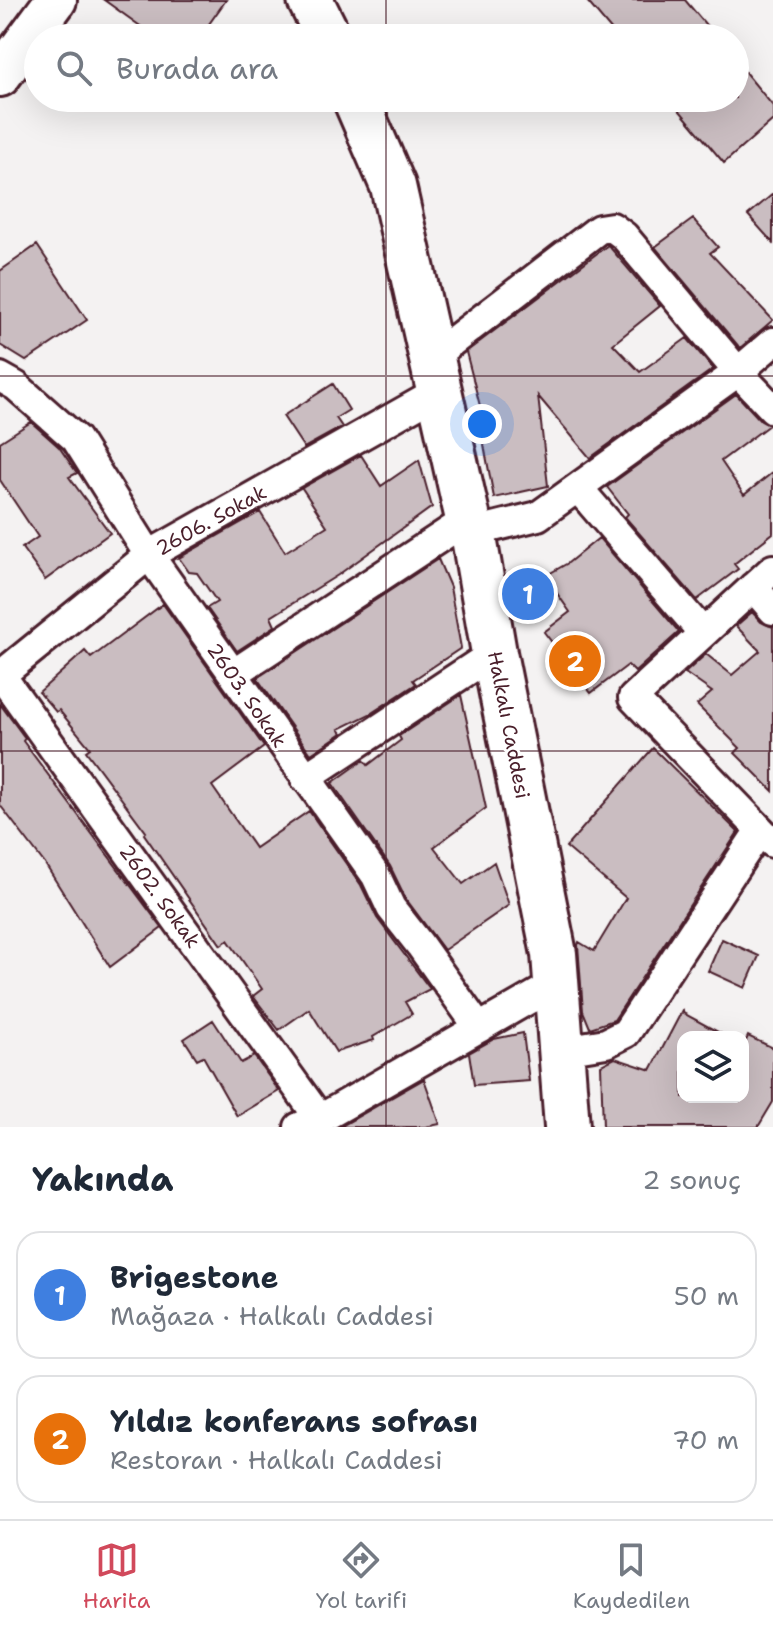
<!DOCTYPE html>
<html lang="tr">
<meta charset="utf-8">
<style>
:root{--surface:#fff;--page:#f2f2f3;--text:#1f2937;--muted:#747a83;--line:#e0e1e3;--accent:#d1495b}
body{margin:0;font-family:"Shantell Sans",sans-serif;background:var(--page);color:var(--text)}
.controls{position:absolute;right:24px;bottom:24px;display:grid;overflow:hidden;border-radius:16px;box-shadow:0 8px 32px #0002}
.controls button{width:72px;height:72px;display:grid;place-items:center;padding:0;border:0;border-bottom:2px solid var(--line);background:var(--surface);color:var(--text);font:40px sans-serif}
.you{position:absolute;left:482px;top:424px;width:28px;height:28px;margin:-20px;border:6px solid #fff;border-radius:50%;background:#1a73e8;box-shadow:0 0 0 12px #1a73e833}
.badge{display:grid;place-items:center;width:52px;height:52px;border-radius:50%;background:var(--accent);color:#fff;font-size:26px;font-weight:700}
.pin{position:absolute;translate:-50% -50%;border:4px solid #fff;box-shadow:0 2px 8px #0006}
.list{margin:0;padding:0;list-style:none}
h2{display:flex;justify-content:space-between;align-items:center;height:104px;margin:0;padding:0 32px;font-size:34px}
h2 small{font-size:26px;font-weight:400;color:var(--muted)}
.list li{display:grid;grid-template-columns:52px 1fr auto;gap:24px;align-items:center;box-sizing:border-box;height:128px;margin:0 16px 16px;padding:0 16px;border:2px solid var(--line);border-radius:24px}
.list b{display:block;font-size:30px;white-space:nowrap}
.list p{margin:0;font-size:26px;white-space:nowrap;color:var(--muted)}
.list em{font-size:26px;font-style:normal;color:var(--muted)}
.icon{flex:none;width:44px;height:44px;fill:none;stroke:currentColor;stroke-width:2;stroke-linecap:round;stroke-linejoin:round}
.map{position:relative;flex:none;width:773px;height:1127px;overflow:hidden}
.search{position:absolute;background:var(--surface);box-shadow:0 8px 32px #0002;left:24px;right:24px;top:24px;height:88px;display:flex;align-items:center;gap:20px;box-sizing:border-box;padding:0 28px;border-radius:44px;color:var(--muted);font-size:30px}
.sheet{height:392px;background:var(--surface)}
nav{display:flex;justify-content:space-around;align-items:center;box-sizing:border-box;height:112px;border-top:2px solid var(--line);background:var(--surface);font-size:22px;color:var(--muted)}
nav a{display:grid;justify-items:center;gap:4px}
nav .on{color:var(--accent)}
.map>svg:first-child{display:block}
.building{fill:#cabdc1;stroke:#4a1f2b;stroke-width:2}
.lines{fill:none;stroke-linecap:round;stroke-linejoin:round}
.minor-casing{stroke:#4a1f2b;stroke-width:34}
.secondary-casing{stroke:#4a1f2b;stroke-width:46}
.primary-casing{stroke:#4a1f2b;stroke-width:50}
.minor{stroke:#fff;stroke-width:28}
.secondary{stroke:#fff;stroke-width:40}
.primary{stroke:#fff;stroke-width:44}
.grid{fill:none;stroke:#4a1f2b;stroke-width:2;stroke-opacity:0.55}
.labels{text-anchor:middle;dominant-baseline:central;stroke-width:6;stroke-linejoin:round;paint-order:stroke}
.street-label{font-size:20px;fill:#4a1f2b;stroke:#fff}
</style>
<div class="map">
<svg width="773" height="1127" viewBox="0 0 773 1127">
<rect width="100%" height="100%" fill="#f4f2f2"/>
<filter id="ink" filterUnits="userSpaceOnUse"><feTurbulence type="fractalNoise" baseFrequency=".0125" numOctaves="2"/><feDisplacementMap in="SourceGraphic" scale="16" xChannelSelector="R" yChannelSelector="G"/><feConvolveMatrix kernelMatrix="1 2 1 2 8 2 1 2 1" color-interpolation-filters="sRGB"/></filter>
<g filter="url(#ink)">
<path class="building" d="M 104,0 L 226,0 L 199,38 L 157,38 Z
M 586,0 L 685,0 L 717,38 L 618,38 Z
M 735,60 L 773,106 L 773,120 L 724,163 L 669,98 L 735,98 Z
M 773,194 L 773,243 L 748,215 Z
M 693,219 L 718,247 L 710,253 L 773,320 L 740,348 L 655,247 Z
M 37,245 L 87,320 L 26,361 L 0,345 L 0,271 Z
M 608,245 L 660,306 L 613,344 L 640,372 L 687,338 L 713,369 L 590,458 L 538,396 L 548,486 L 494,498 L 482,434 L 487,433 L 466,352 Z
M 333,384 L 349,410 L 336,418 L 342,427 L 304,448 L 283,416 Z
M 736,394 L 761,421 L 769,425 L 721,461 L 744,495 L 773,472 L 773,533 L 734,564 L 738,569 L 697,600 L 625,517 L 628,514 L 607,487 Z
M 31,422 L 59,447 L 77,473 L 69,477 L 110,533 L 45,580 L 22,548 L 38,537 L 0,480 L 0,442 Z
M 361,455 L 381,486 L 419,460 L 432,507 L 338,575 L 271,617 L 275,626 L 237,651 L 207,608 L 217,602 L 197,573 L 189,572 L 179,558 L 260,512 L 285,552 L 327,526 L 302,488 Z
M 599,538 L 679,632 L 635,672 L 628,665 L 591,693 L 544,632 L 570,612 L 545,576 L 568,563 Z
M 438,559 L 450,587 L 461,648 L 413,680 L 416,684 L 370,714 L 339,729 L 342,733 L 311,754 L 257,678 Z
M 163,604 L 264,747 L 212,786 L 255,848 L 309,811 L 361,885 L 377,918 L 430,989 L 405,1002 L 412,1014 L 373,1037 L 374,1040 L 336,1052 L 309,1009 L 279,1030 L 253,996 L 262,989 L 228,940 L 221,945 L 144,834 L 146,832 L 86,751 L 90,748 L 59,710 L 56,712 L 39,692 L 85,651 L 91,658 Z
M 752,612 L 761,622 L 773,627 L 773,791 L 735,753 L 740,748 L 697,705 L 712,692 L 685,673 L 706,654 L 732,675 L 760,651 L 736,626 Z
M 461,695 L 486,808 L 434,847 L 463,884 L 494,862 L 509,905 L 444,950 L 406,899 L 390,866 L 332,783 L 364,760 L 368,765 L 401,740 L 399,736 Z
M 0,704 L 25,738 L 23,741 L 162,928 L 110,967 L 45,864 L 0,805 Z
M 653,748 L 738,832 L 614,1020 L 590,1028 L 583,1011 L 578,945 L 579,942 L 594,951 L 626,898 L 566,847 Z
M 722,939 L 759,956 L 745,988 L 708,971 Z
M 683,1009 L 683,1013 L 727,1037 L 683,1037 L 683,1097 L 743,1097 L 743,1048 L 748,1036 L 773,1048 L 773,1102 L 758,1127 L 603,1127 L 601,1065 L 615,1058 L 651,1070 Z
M 213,1020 L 241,1063 L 254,1056 L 279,1091 L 237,1116 L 203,1056 L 197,1059 L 184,1039 Z
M 523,1033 L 529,1081 L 474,1085 L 469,1053 L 494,1039 Z
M 424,1079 L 440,1124 L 425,1127 L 340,1127 Z"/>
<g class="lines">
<g class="minor-casing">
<path id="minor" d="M 430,350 L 448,345 L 599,229 L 612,227 L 624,236 L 738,372 L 773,409
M 0,377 L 16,386 L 76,439 L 149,555 L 376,876 L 391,908 L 420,945 L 479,1028
M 578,488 L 703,633
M 473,532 L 538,516 L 738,372 L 773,342
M 773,569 L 633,698 L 773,843
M 753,587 L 773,610
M 0,674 L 320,1119
M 233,674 L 468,519
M 1,675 L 149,555 L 440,391
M 305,778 L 494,653
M 563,1050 L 606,1043 L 626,1033 L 760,830
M 299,1127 L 320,1119 L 557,983"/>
</g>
<g class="secondary-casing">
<path id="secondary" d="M 0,76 L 56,0"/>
</g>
<g class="primary-casing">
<path id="primary" d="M 310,0 L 329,38
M 355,98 L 393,186 L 468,519 L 473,532 L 494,653 L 554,954 L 567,1127"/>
</g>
<use href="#minor" class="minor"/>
<use href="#secondary" class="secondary"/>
<use href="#primary" class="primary"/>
</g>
</g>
<path class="grid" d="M 386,0 L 386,38M 386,98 L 386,1127M 0,376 L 773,376M 0,751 L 773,751"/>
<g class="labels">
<g class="street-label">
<text transform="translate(211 520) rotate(-29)">2606. Sokak</text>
<text transform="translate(247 695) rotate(55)">2603. Sokak</text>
<text transform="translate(509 725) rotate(79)">Halkalı Caddesi</text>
<text transform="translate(160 896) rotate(54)">2602. Sokak</text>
</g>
</g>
</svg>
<div class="controls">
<button><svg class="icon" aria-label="layers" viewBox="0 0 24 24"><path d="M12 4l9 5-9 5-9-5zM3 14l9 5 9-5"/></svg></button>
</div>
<div class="you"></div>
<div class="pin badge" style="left:528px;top:594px;background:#3f7fe0">1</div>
<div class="pin badge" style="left:575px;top:661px;background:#e8710a">2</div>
<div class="search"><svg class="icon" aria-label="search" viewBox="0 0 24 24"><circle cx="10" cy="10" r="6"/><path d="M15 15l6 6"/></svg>Burada ara</div>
</div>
<section class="sheet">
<h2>Yakında<small>2 sonuç</small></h2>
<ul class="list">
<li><span class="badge" style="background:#3f7fe0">1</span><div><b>Brigestone</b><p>Mağaza · Halkalı Caddesi</p></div><em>50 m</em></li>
<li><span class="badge" style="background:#e8710a">2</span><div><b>Yıldız konferans sofrası</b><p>Restoran · Halkalı Caddesi</p></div><em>70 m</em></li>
</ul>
</section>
<nav>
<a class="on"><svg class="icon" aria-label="map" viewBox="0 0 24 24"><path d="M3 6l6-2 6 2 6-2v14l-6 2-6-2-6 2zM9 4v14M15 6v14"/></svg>Harita</a>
<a><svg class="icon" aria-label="directions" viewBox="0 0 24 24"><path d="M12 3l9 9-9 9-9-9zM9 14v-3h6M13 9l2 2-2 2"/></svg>Yol tarifi</a>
<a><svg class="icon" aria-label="saved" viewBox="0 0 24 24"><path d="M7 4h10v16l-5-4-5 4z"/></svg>Kaydedilen</a>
</nav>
